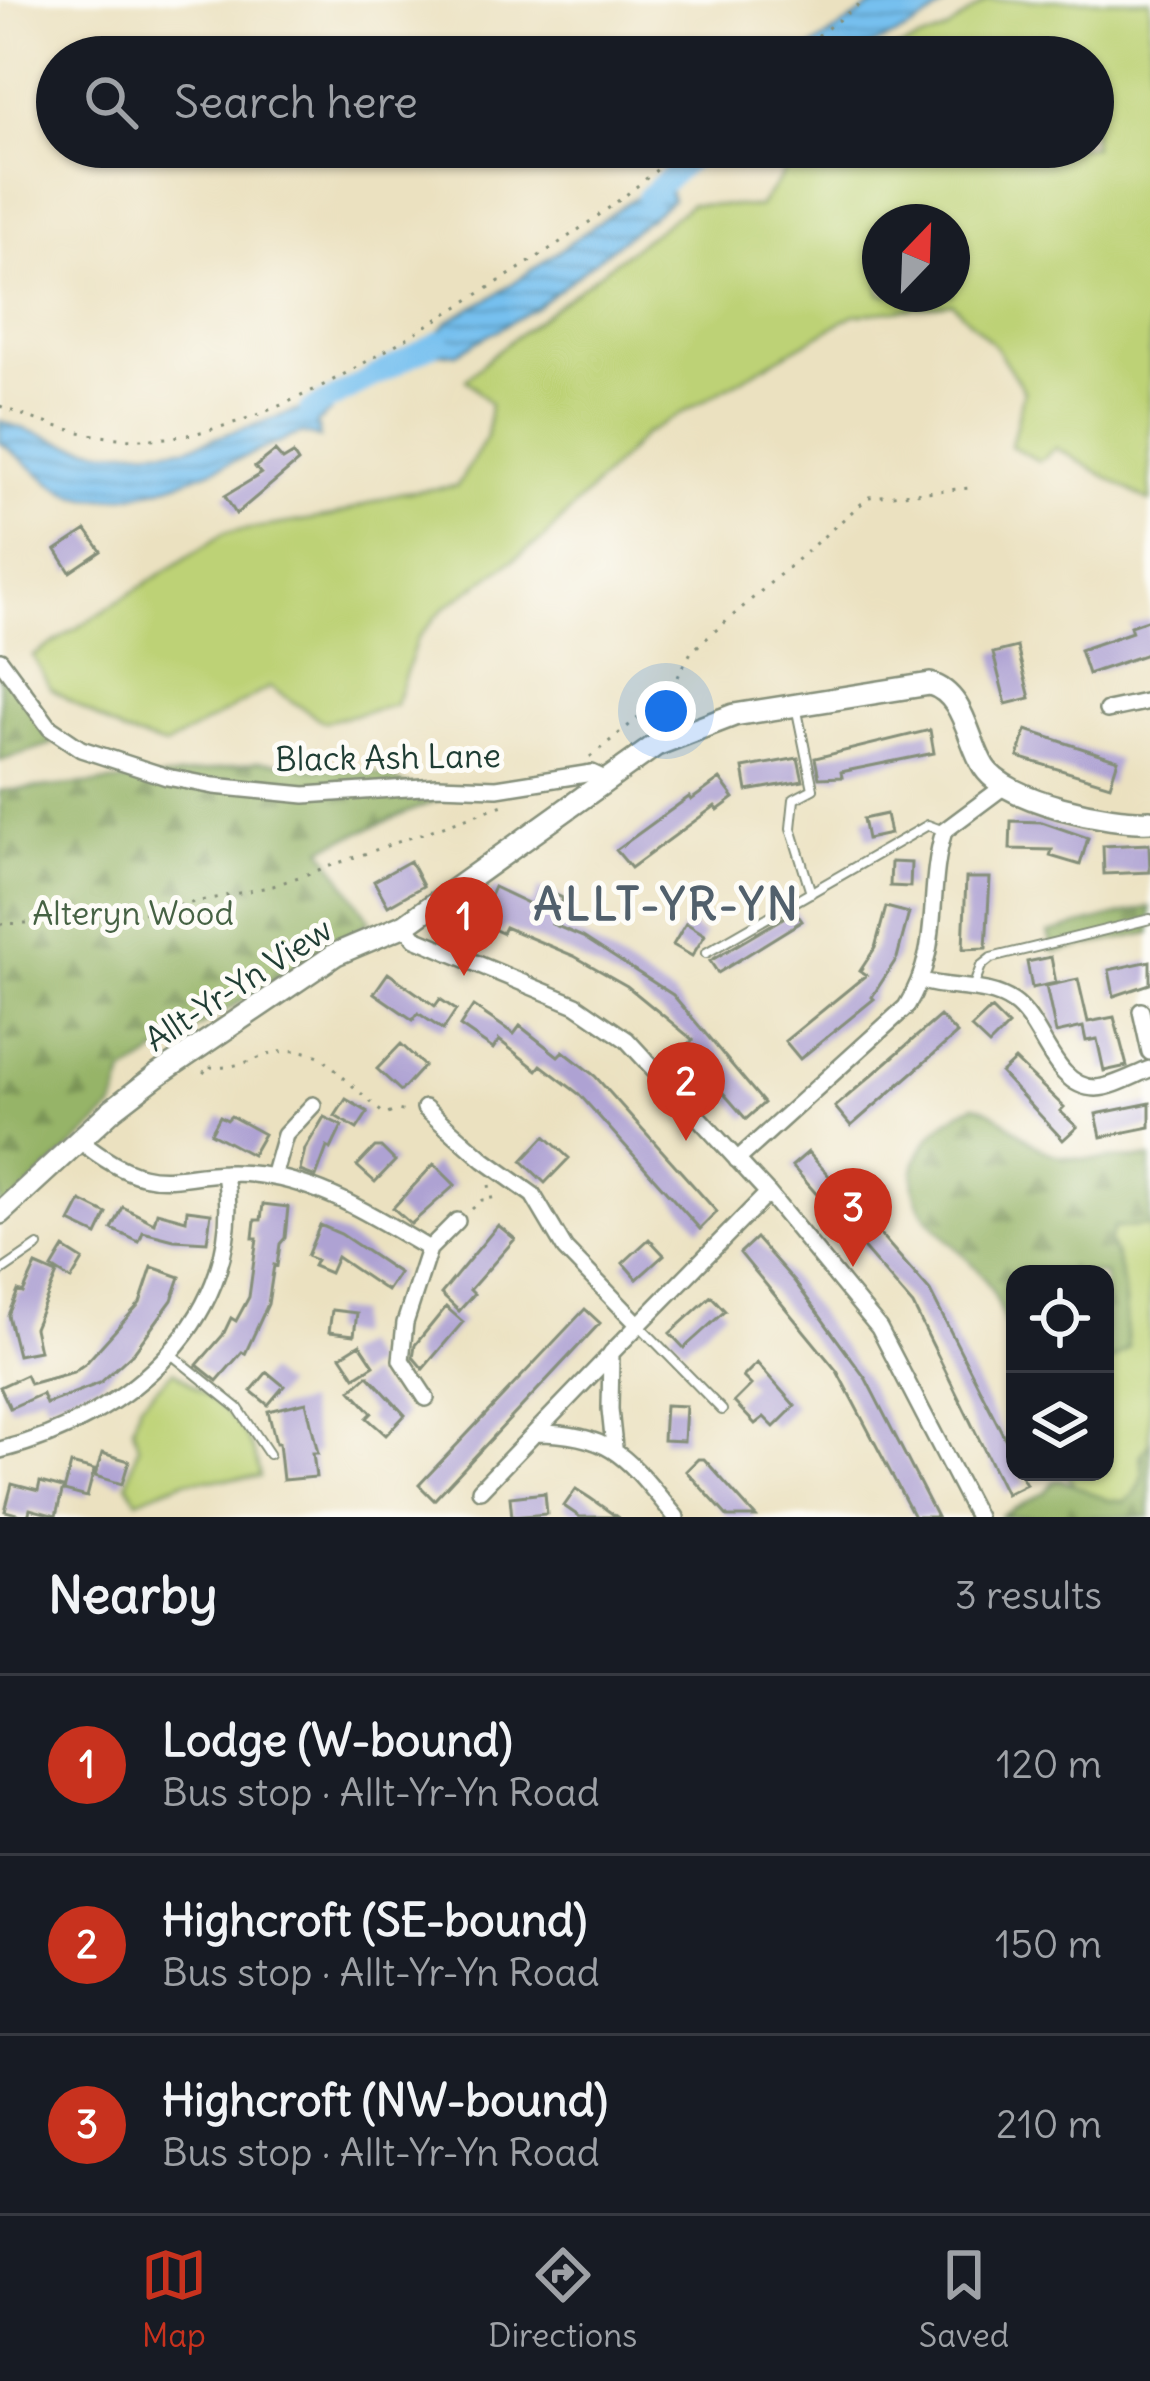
<!DOCTYPE html>
<meta charset="utf-8">
<style>
:root{--surface:#171b24;--page:#242831;--text:#f1f3f6;--muted:#9ea1a6;--line:#363941;--accent:#c8321e}
body{margin:0;font-family:Delius,sans-serif;background:var(--page);color:var(--text)}
.controls{position:absolute;right:36px;bottom:36px;display:grid;overflow:hidden;border-radius:24px;box-shadow:0 3px 9px #0004}
.controls button{width:108px;height:108px;display:grid;place-items:center;padding:0;border:0;border-bottom:3px solid var(--line);background:var(--surface);color:var(--text);font:60px sans-serif}
.compass{position:absolute;left:862px;top:204px;width:108px;height:108px;border-radius:50%;background:var(--surface);box-shadow:0 3px 9px #0004;rotate:23deg}
.you{position:absolute;left:666px;top:711px;width:42px;height:42px;margin:-30px;border:9px solid #fff;border-radius:50%;background:#1a73e8;box-shadow:0 0 0 18px #1a73e833}
.badge{display:grid;place-items:center;width:78px;height:78px;border-radius:50%;background:var(--accent);color:#fff;font-size:39px;font-weight:700}
.pin{position:absolute;translate:-50% -99px;filter:drop-shadow(0 3px 6px #0008)}
.pin::after{content:'';position:absolute;top:63px;width:42px;height:36px;background:inherit;clip-path:polygon(0 0,100% 0,50% 100%)}
.list{margin:0;padding:0;list-style:none}
h2{display:flex;justify-content:space-between;align-items:center;height:156px;margin:0;padding:0 48px;font-size:51px}
h2 small{font-size:39px;font-weight:400;color:var(--muted)}
.list li{display:grid;grid-template-columns:78px 1fr auto;gap:36px;align-items:center;box-sizing:border-box;height:180px;padding:0 48px;border-top:3px solid var(--line)}
.list b{display:block;font-size:45px;white-space:nowrap}
.list p{margin:0;font-size:39px;white-space:nowrap;color:var(--muted)}
.list em{font-size:39px;font-style:normal;color:var(--muted)}
.icon{flex:none;width:66px;height:66px;fill:none;stroke:currentColor;stroke-width:2;stroke-linecap:round;stroke-linejoin:round}
.map{position:relative;flex:none;width:1150px;height:1517px;overflow:hidden}
.search{position:absolute;background:var(--surface);box-shadow:0 3px 9px #0004;left:36px;right:36px;top:36px;height:132px;display:flex;align-items:center;gap:30px;box-sizing:border-box;padding:0 42px;border-radius:66px;color:var(--muted);font-size:45px}
.sheet{height:696px;background:var(--surface)}
nav{display:flex;justify-content:space-around;align-items:center;box-sizing:border-box;height:168px;border-top:3px solid var(--line);background:var(--surface);font-size:33px;color:var(--muted)}
nav a{display:grid;justify-items:center;gap:6px}
nav .on{color:var(--accent)}
.map>svg:first-child{display:block}
.green{fill:#bdd276;stroke:#6e8855;stroke-width:3;fill-rule:evenodd}
.forest{fill:url(#forest-firs);stroke:#5a784e;stroke-width:3}
.water{fill:url(#water-rules);stroke:#4a7e92;stroke-width:3}
.lines{fill:none;stroke-linecap:round;stroke-linejoin:round}
.canal{stroke:#76c0ef;stroke-width:21}
.building{fill:#aea2d3}
.lane-casing{stroke:#858f7a;stroke-width:12}
.street-casing{stroke:#858f7a;stroke-width:20}
.secondary-casing{stroke:#858f7a;stroke-width:26}
.path{stroke:#858f7a;stroke-width:3;stroke-dasharray:3 9;stroke-linecap:butt}
.lane{stroke:#fff;stroke-width:8}
.street{stroke:#fff;stroke-width:15}
.secondary{stroke:#fff;stroke-width:21}
.labels{text-anchor:middle;dominant-baseline:central;stroke-width:10;stroke-linejoin:round;paint-order:stroke}
.street-label{font-size:33px;fill:#1f3d34;stroke:#fdfcf7}
.park-label{font-size:33px;fill:#466244;stroke:#fdfcf7}
.district-label{font-size:45px;font-weight:bold;letter-spacing:3px;fill:#51606c;stroke:#fdfcf7}
</style>
<div class="map">
<svg width="1150" height="1517" viewBox="0 0 1150 1517">
<defs>
<pattern id="forest-firs" width="22" height="20" patternUnits="userSpaceOnUse" patternTransform="scale(3)"><rect width="22" height="20" fill="#96b467"/><path d="M5 1l3.5 6h-7zM16 11l3.5 6h-7z" fill="#7a9456"/></pattern>
<pattern id="water-rules" width="6" height="5" patternUnits="userSpaceOnUse" patternTransform="scale(3)"><rect width="6" height="5" fill="#76c0ef"/><path d="M0 2.5h6" fill="none" stroke="#609dc2"/></pattern>
</defs>
<rect width="100%" height="100%" fill="#fdfcf7"/>
<filter id="ink" filterUnits="userSpaceOnUse"><feTurbulence type="fractalNoise" baseFrequency=".00833" numOctaves="2"/><feDisplacementMap in="SourceGraphic" scale="24" xChannelSelector="R" yChannelSelector="G"/><feConvolveMatrix kernelMatrix="1 2 1 2 8 2 1 2 1" color-interpolation-filters="sRGB"/></filter>
<filter id="wash" filterUnits="userSpaceOnUse"><feTurbulence type="fractalNoise" baseFrequency=".004" numOctaves="4" result="noise"/><feDisplacementMap in="SourceGraphic" scale="48" xChannelSelector="R" yChannelSelector="G"/><feGaussianBlur stdDeviation="2.7" result="paint"/><feColorMatrix in="noise" values="0 0 0 0 0 0 0 0 0 0 0 0 0 0 0 0 0 1.4 0 .05"/><feComposite in="paint" operator="in"/></filter>
<g filter="url(#wash)">
<rect width="100%" height="100%" fill="#ebe1c0"/>
<path class="green" d="M 987,0 L 1150,0 L 1150,502 L 1056,448 L 1039,461 L 1011,446 L 1024,391 L 995,346 L 952,303 L 854,315 L 645,434 L 543,539 L 444,608 L 417,639 L 395,705 L 324,722 L 270,687 L 165,746 L 123,733 L 51,689 L 33,656 L 225,533 L 333,516 L 399,493 L 457,486 L 487,437 L 490,404 L 466,379 L 497,351 L 691,204 L 759,207 L 803,147 L 1093,147 L 1093,57 L 876,57 L 946,31 ZM 952,222 L 952,294 L 880,294 L 880,222 Z
M 1150,1226 L 1150,1443 L 1141,1456 C 1146,1477 1143,1488 1125,1502 L 1108,1500 L 1074,1486 L 1067,1472 L 1105,1472 L 1105,1360 L 1112,1360 L 1128,1348 C 1124,1310 1128,1277 1109,1242 L 1113,1228 Z
M 174,1371 C 214,1402 252,1423 260,1477 L 185,1481 L 137,1500 L 127,1484 L 138,1446 L 133,1427 L 140,1404 Z"/>
<path class="forest" d="M 0,662 L 52,744 L 0,761 Z
M 260,761 L 375,773 L 442,798 L 322,848 L 370,921 L 124,1074 L 113,1109 L 0,1213 L 0,791 L 172,777 Z
M 1150,907 L 1150,933 L 1054,952 L 1048,933 Z
M 975,1105 C 1003,1113 1020,1138 1046,1151 C 1075,1165 1119,1157 1150,1158 L 1150,1226 L 1114,1228 L 1109,1241 C 1128,1278 1124,1309 1128,1348 L 1112,1360 L 1105,1360 L 1105,1274 L 1015,1274 L 1015,1351 C 1005,1324 999,1298 981,1274 C 966,1255 945,1240 929,1220 C 892,1173 927,1125 975,1105 Z
M 1150,1443 L 1150,1517 L 999,1517 L 1045,1492 L 1054,1481 L 1062,1480 L 1108,1500 L 1125,1502 C 1143,1488 1146,1477 1140,1456 Z"/>
<path class="water" d="M 881,0 L 951,0 C 921,29 885,40 848,55 C 834,61 813,57 798,57 Z
M 666,180 L 672,200 L 537,307 L 457,353 L 418,354 L 450,320 L 499,293 L 626,203 Z
M 334,398 L 330,412 L 317,423 L 320,438 L 303,433 L 293,436 C 237,459 136,510 77,496 C 57,492 18,455 0,442 L 0,421 L 71,445 L 108,451 L 186,448 Z"/>
<g class="lines">
<path class="canal" d="M 647,197 L 704,147
M 309,411 L 440,341"/>
</g>
<g id="blocks">
<path class="building" d="M 275,451 L 283,460 L 293,454 L 298,462 L 236,514 L 225,496 L 261,474 L 255,467 Z
M 86,530 L 101,551 L 70,572 L 56,550 Z
M 1150,619 L 1150,653 L 1088,674 L 1080,650 L 1132,632 L 1130,626 Z
M 1017,647 L 1030,698 L 1006,704 L 993,653 Z
M 930,730 L 934,753 L 841,772 L 842,777 L 819,778 L 815,758 Z
M 1026,730 L 1118,760 L 1110,785 L 1018,757 Z
M 798,758 L 803,781 L 747,791 L 743,768 Z
M 720,779 L 734,798 L 718,810 L 715,806 L 631,868 L 616,850 L 689,797 L 691,800 Z
M 886,814 L 890,834 L 867,839 L 863,819 Z
M 1011,821 L 1042,822 L 1088,838 L 1080,865 L 1050,856 L 1052,850 L 1010,849 Z
M 1149,844 L 1150,872 L 1104,874 L 1103,846 Z
M 410,861 L 423,886 L 388,906 L 374,881 Z
M 891,862 L 911,863 L 910,887 L 890,886 Z
M 966,878 L 990,878 L 986,948 L 963,949 Z
M 494,887 L 532,905 L 539,888 L 563,898 L 552,924 L 583,937 L 673,995 L 764,1103 L 746,1119 L 684,1048 L 693,1040 L 627,986 L 574,956 L 505,927 L 502,933 L 478,922 Z
M 886,907 L 909,913 L 897,958 L 872,997 L 874,999 L 800,1059 L 785,1041 L 866,975 L 860,971 L 875,948 Z
M 795,911 L 802,921 L 718,973 L 710,961 Z
M 686,923 L 705,935 L 692,956 L 673,945 Z
M 1051,957 L 1056,983 L 1032,988 L 1027,962 Z
M 1150,961 L 1150,984 L 1114,996 L 1109,970 Z
M 388,973 L 435,1006 L 440,999 L 456,1010 L 443,1030 L 418,1013 L 413,1020 L 374,993 Z
M 1078,979 L 1088,1022 L 1114,1017 L 1127,1066 L 1104,1071 L 1097,1039 L 1086,1041 L 1083,1027 L 1056,1033 L 1046,986 Z
M 473,1006 L 514,1034 L 520,1026 L 558,1056 L 563,1051 L 595,1076 L 717,1212 L 700,1229 L 579,1094 L 541,1065 L 537,1070 L 499,1040 L 493,1049 L 460,1026 Z
M 991,1009 L 1008,1026 L 989,1045 L 971,1028 Z
M 940,1016 L 957,1034 L 851,1126 L 835,1107 Z
M 401,1044 L 424,1066 L 401,1091 L 377,1069 Z
M 1015,1060 L 1064,1107 L 1060,1111 L 1077,1127 L 1063,1140 L 1001,1073 Z
M 346,1099 L 368,1112 L 357,1129 L 335,1116 Z
M 1150,1103 L 1150,1127 L 1101,1137 L 1096,1114 Z
M 220,1116 L 227,1120 L 231,1116 L 264,1134 L 252,1155 L 211,1133 Z
M 324,1117 L 342,1126 L 331,1149 L 327,1147 L 316,1177 L 300,1171 L 305,1149 Z
M 545,1136 L 569,1158 L 545,1183 L 522,1161 Z
M 375,1147 L 381,1147 L 395,1161 L 375,1182 L 357,1166 Z
M 808,1152 L 930,1291 L 1015,1458 L 1015,1472 L 1019,1472 L 1026,1484 L 1006,1494 L 913,1305 L 792,1166 Z
M 434,1164 L 455,1185 L 411,1224 L 393,1208 Z
M 81,1201 L 107,1214 L 97,1235 L 70,1222 Z
M 263,1204 L 288,1207 L 285,1238 L 280,1244 L 277,1266 L 274,1265 L 268,1304 L 245,1354 L 242,1352 L 217,1381 L 197,1365 L 223,1335 L 231,1318 L 236,1321 L 249,1297 L 257,1238 L 253,1238 L 255,1220 L 261,1220 Z
M 123,1207 L 154,1223 L 157,1212 L 186,1220 L 187,1210 L 211,1213 L 207,1242 L 174,1240 L 143,1232 L 139,1242 L 112,1229 Z
M 320,1225 L 341,1234 L 399,1273 L 387,1291 L 337,1257 L 330,1273 L 313,1266 L 316,1260 L 307,1256 Z
M 498,1225 L 515,1239 L 470,1290 L 474,1294 L 459,1311 L 441,1294 Z
M 756,1238 L 795,1282 L 866,1379 L 937,1517 L 914,1517 L 837,1371 L 740,1253 Z
M 649,1239 L 664,1255 L 637,1279 L 623,1263 Z
M 64,1248 L 83,1260 L 71,1280 L 52,1268 Z
M 36,1265 L 57,1274 L 34,1328 L 39,1351 L 18,1355 L 8,1315 L 18,1291 L 23,1293 Z
M 152,1267 L 180,1277 L 172,1300 L 134,1352 L 100,1383 L 46,1404 L 42,1394 L 10,1408 L 0,1387 L 26,1375 L 30,1384 L 73,1372 L 86,1363 L 140,1303 Z
M 711,1296 L 725,1311 L 684,1348 L 670,1333 Z
M 446,1307 L 463,1322 L 423,1369 L 413,1357 L 415,1345 Z
M 585,1309 L 600,1323 L 434,1500 L 419,1485 Z
M 332,1310 L 357,1313 L 354,1335 L 329,1332 Z
M 360,1344 L 374,1365 L 355,1377 L 341,1356 Z
M 757,1363 L 795,1406 L 774,1427 L 764,1417 L 755,1424 L 734,1402 L 751,1385 L 743,1377 Z
M 267,1372 L 284,1386 L 268,1405 L 251,1391 Z
M 368,1375 L 405,1415 L 386,1435 L 367,1418 L 372,1413 L 351,1390 Z
M 306,1402 L 318,1453 L 313,1453 L 316,1477 L 283,1480 L 279,1443 L 276,1443 L 268,1411 Z
M 665,1405 L 686,1406 L 684,1441 L 663,1440 Z
M 102,1453 L 129,1461 L 122,1484 L 95,1476 Z
M 698,1459 L 704,1459 L 756,1517 L 728,1517 L 686,1471 Z
M 71,1464 L 94,1470 L 87,1497 L 64,1491 Z
M 40,1482 L 63,1488 L 56,1516 L 30,1509 L 28,1517 L 5,1511 L 12,1484 L 38,1491 Z
M 576,1489 L 590,1498 L 617,1517 L 580,1517 L 564,1506 Z
M 545,1493 L 547,1514 L 512,1517 L 510,1497 Z"/>
</g>
</g>
<g filter="url(#ink)">
<use href="#blocks" fill-opacity="0" stroke="#858f7a" stroke-width="3"/>
<g class="lines">
<g class="lane-casing">
<path id="lane" d="M 797,711 L 813,789 L 794,799 L 791,828 L 811,893
M 706,953 L 928,825 L 944,831
M 973,988 L 981,966 L 991,958 L 1150,919
M 0,1272 L 38,1246
M 640,1326 L 722,1410
M 171,1354 L 238,1408 L 269,1454"/>
</g>
<g class="street-casing">
<path id="street" d="M 0,660 L 50,728 L 81,749 L 167,777 L 214,786 L 305,795 L 437,786 L 497,788 L 592,773 L 605,779
M 1107,710 L 1150,701
M 405,925 L 415,938 L 576,1005 L 627,1040 L 768,1193 L 879,1328 L 977,1517
M 922,981 C 951,990 987,984 1013,1002 C 1043,1022 1053,1088 1096,1088 C 1114,1087 1134,1075 1150,1069
M 1141,1011 L 1150,1052
M 425,1108 L 484,1160 L 533,1195 L 565,1249 L 639,1325
M 79,1140 C 162,1207 174,1164 261,1175 C 323,1183 377,1218 429,1249 L 405,1323 L 401,1360 L 426,1398
M 737,1160 L 906,1007 C 944,945 925,895 944,831 L 1003,787
M 273,1177 L 285,1135 L 313,1105
M 429,1249 L 457,1221
M 536,1433 C 615,1433 629,1461 676,1517
M 614,1447 L 610,1409 L 611,1353 L 768,1193
M 0,1450 C 128,1419 248,1316 225,1173
M 480,1490 L 611,1354"/>
</g>
<g class="secondary-casing">
<path id="secondary" d="M 0,1213 L 113,1109 L 156,1076 L 336,954 L 405,925 L 656,745 L 734,715 L 930,684 C 965,694 967,740 984,767 C 1006,802 1111,823 1150,821"/>
</g>
<path class="path" d="M 789,57 L 865,0
M 0,406 C 59,431 123,447 187,435 C 284,416 368,361 451,311 C 532,261 612,213 682,147
M 590,757 L 670,692 L 691,652 L 869,497 L 970,488
M 0,924 L 108,920 L 273,886 L 503,805
M 203,1071 L 207,1074 L 211,1067 C 252,1071 276,1037 321,1057 L 385,1115 L 398,1110 L 406,1112
M 472,1209 L 482,1200 L 492,1200 L 489,1185"/>
<use href="#lane" class="lane"/>
<use href="#street" class="street"/>
<use href="#secondary" class="secondary"/>
</g>
</g>
<g class="labels">
<g class="street-label">
<text transform="translate(388 757) rotate(-1)">Black Ash Lane</text>
<text transform="translate(238 984) rotate(-33)">Allt-Yr-Yn View</text>
</g>
<g class="park-label">
<text x="133" y="913">Alteryn Wood</text>
</g>
<g class="district-label">
<text x="667" y="904">ALLT-YR-YN</text>
</g>
</g>
</svg>
<div class="controls">
<button><svg class="icon" aria-label="locate" viewBox="0 0 24 24"><circle cx="12" cy="12" r="6"/><path d="M12 2v4M12 18v4M2 12h4M18 12h4"/></svg></button>
<button><svg class="icon" aria-label="layers" viewBox="0 0 24 24"><path d="M12 4l9 5-9 5-9-5zM3 14l9 5 9-5"/></svg></button>
</div>
<svg class="compass" viewBox="-18 -18 36 36"><path d="M0-13l5 13h-10z" fill="#e53935"/><path d="M0 13l5-13h-10z" fill="#9ea1a6"/></svg>
<div class="you"></div>
<div class="pin badge" style="left:464px;top:976px">1</div>
<div class="pin badge" style="left:686px;top:1141px">2</div>
<div class="pin badge" style="left:853px;top:1267px">3</div>
<div class="search"><svg class="icon" aria-label="search" viewBox="0 0 24 24"><circle cx="10" cy="10" r="6"/><path d="M15 15l6 6"/></svg>Search here</div>
</div>
<section class="sheet">
<h2>Nearby<small>3 results</small></h2>
<ul class="list">
<li><span class="badge">1</span><div><b>Lodge (W-bound)</b><p>Bus stop · Allt-Yr-Yn Road</p></div><em>120 m</em></li>
<li><span class="badge">2</span><div><b>Highcroft (SE-bound)</b><p>Bus stop · Allt-Yr-Yn Road</p></div><em>150 m</em></li>
<li><span class="badge">3</span><div><b>Highcroft (NW-bound)</b><p>Bus stop · Allt-Yr-Yn Road</p></div><em>210 m</em></li>
</ul>
</section>
<nav>
<a class="on"><svg class="icon" aria-label="map" viewBox="0 0 24 24"><path d="M3 6l6-2 6 2 6-2v14l-6 2-6-2-6 2zM9 4v14M15 6v14"/></svg>Map</a>
<a><svg class="icon" aria-label="directions" viewBox="0 0 24 24"><path d="M12 3l9 9-9 9-9-9zM9 14v-3h6M13 9l2 2-2 2"/></svg>Directions</a>
<a><svg class="icon" aria-label="saved" viewBox="0 0 24 24"><path d="M7 4h10v16l-5-4-5 4z"/></svg>Saved</a>
</nav>
